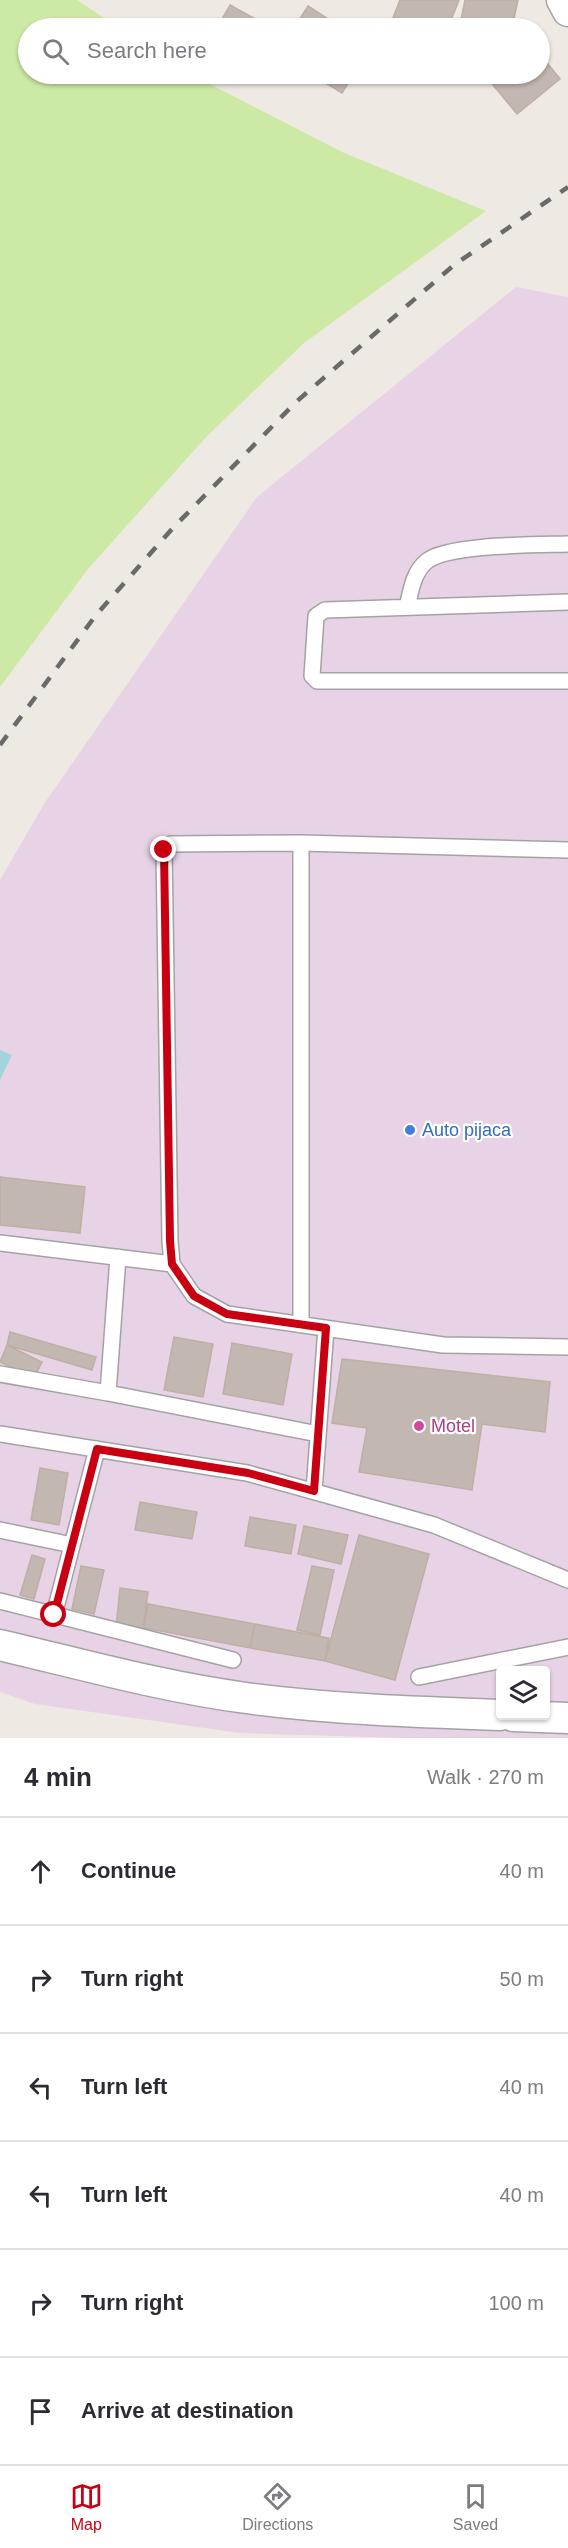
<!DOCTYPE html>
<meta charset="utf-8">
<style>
:root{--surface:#fff;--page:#f7f7f7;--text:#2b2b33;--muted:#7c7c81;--line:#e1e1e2;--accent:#c90011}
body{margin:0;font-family:Helvetica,sans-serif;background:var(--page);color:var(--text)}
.controls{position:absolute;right:18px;bottom:18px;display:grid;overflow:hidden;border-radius:6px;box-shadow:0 2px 4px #0004}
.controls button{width:54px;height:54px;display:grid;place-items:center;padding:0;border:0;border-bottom:2px solid var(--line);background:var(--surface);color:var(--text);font:30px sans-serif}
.stop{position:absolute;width:18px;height:18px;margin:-14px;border:4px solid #c90011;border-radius:50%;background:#fff}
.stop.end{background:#c90011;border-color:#fff;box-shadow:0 2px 6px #0008}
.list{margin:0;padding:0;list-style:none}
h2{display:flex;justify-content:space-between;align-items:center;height:78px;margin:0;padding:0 24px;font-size:26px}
h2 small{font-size:20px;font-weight:400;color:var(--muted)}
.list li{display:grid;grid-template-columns:39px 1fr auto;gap:18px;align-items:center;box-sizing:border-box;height:108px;padding:0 24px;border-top:2px solid var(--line)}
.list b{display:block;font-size:22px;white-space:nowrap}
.list em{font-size:20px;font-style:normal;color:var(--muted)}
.icon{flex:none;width:33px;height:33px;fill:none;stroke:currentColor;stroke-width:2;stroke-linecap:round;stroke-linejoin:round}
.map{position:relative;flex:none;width:568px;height:1738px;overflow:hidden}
.search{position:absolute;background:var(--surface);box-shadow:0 2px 4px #0004;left:18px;right:18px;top:18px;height:66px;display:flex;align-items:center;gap:15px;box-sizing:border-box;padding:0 21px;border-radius:33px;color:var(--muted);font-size:22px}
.sheet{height:726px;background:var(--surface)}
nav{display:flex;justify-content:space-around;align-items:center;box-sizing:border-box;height:84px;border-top:2px solid var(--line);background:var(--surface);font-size:16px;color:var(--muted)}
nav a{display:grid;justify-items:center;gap:3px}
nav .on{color:var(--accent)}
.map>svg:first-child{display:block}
.industrial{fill:#e7d3e5;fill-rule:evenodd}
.grass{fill:#cde9a6}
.water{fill:#a1d4dc}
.building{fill:#c2b8b1;stroke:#bfaea4;stroke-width:1.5}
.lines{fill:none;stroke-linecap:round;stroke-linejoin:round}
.service-casing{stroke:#a3a3a3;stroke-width:18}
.minor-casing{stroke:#a3a3a3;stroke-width:33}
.service{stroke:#fff;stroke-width:15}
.minor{stroke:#fff;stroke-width:30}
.rail{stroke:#6a6a6a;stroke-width:4.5;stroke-dasharray:12 12;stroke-linecap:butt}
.route{stroke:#c90011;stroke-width:8}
.shop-dot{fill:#3f7fe0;stroke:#fff;stroke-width:2}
.hotel-dot{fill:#d1479c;stroke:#fff;stroke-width:2}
.labels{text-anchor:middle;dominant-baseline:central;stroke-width:4.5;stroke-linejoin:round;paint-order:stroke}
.shop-label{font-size:18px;fill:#366cbe;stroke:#fff;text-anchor:start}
.hotel-label{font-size:18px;fill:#b23c85;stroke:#fff;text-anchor:start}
</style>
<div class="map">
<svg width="568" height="1738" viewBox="0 0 568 1738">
<rect width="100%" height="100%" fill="#eee9e2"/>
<path class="industrial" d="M 516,287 L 568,297 L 568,1738 L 402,1738 L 240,1733 L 35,1704 L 0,1692 L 0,880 L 44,804 L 257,497 ZM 500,1670 L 546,1670 L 546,1716 L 500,1716 Z"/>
<path class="grass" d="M 0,0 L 77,0 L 119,28 L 28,28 L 28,74 L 190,74 L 342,152 L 486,211 L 304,343 L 207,436 L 88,569 L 0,687 Z"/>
<path class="water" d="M 0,1050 L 12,1055 L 0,1080 Z"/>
<path class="building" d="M 400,0 L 459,0 L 448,28 L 389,28 Z
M 465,0 L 518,0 L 512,28 L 461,20 Z
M 230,5 L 272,28 L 217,28 Z
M 308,6 L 342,28 L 294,28 Z
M 540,54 L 560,79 L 517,114 L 484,74 L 540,74 Z
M 311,74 L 354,74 L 342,93 Z
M 0,1177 L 85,1187 L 80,1233 L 0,1225 Z
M 10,1332 L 96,1357 L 92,1370 L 7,1345 Z
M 174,1337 L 213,1344 L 203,1397 L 164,1390 Z
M 232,1343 L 292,1354 L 283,1405 L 223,1394 Z
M 7,1345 L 42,1362 L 34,1378 L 0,1362 Z
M 342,1359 L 550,1382 L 545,1432 L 482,1424 L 472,1490 L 359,1472 L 367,1428 L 332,1423 Z
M 40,1468 L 68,1473 L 59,1525 L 31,1520 Z
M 140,1502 L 197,1512 L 192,1539 L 135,1530 Z
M 250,1517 L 296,1525 L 291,1554 L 245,1546 Z
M 304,1526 L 348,1535 L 341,1564 L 298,1554 Z
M 359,1535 L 429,1554 L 395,1680 L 325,1661 Z
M 32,1555 L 45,1559 L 34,1599 L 20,1595 Z
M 81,1566 L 104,1570 L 94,1614 L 72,1609 Z
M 312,1566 L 334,1570 L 320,1635 L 297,1630 Z
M 120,1588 L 148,1592 L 143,1630 L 116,1627 Z
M 148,1604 L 255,1624 L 250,1648 L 144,1628 Z
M 255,1624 L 329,1638 L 325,1661 L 250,1648 Z"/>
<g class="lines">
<g class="service-casing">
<path id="service" d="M 568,602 L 325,610 L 316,616 L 312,676 L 317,681 L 568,681
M 407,607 C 411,591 413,572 427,561 C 448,544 537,545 568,544
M 301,843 L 170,844 L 164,850 L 170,1241 L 172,1264 L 194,1296 L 227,1314 L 443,1345 L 568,1347
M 0,1243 L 172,1264
M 301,1325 L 301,843 L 568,850
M 0,1374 L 108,1393 L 118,1257
M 108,1393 L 318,1434
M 0,1434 L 247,1473 L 434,1525 L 568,1580
M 314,1491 L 326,1328
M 0,1530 L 72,1545
M 0,1601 L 233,1660
M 54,1615 L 97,1449
M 419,1677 L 568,1647"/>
</g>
<g class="minor-casing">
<path id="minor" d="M 562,0 L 568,11
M 0,1645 C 81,1664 163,1687 246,1698 C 330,1709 415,1712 500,1715
M 513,1716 L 568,1718"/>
</g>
<use href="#service" class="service"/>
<use href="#minor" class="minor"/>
<path class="rail" d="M 0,745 L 96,615 L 172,529 L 296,402 L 454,265 L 568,187"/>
</g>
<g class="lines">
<path class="route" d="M 54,1615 L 97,1449 L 248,1473 L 314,1491 L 326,1328 L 227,1314 L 194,1296 L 172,1264 L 170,1241 L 164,850"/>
</g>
<circle class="shop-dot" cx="410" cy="1130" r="6"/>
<circle class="hotel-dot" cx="419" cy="1426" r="6"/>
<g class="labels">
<g class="shop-label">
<text x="422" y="1130">Auto pijaca</text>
</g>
<g class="hotel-label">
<text x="431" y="1426">Motel</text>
</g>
</g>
</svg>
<div class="controls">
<button><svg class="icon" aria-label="layers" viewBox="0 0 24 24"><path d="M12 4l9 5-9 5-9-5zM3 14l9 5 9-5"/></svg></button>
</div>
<div class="stop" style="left:54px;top:1615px"></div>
<div class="stop end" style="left:164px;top:850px"></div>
<div class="search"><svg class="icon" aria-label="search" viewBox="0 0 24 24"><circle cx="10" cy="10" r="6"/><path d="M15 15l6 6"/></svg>Search here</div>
</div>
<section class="sheet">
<h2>4 min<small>Walk · 270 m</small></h2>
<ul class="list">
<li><svg class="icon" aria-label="ahead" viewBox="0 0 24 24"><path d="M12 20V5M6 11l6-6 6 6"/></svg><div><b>Continue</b></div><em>40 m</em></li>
<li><svg class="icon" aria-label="right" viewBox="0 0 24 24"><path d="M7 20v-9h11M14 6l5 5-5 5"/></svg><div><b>Turn right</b></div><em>50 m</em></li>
<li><svg class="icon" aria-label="left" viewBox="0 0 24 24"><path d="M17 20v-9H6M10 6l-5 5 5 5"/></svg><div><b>Turn left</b></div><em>40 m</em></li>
<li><svg class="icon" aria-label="left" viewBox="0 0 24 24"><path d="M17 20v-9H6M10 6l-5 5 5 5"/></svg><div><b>Turn left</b></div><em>40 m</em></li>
<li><svg class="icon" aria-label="right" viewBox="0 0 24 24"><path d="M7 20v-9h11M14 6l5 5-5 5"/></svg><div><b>Turn right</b></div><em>100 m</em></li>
<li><svg class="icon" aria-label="arrive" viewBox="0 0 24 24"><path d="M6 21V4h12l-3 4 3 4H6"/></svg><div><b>Arrive at destination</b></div></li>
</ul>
</section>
<nav>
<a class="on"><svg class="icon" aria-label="map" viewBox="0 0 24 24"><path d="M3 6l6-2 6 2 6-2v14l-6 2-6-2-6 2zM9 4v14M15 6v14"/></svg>Map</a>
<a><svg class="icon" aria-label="directions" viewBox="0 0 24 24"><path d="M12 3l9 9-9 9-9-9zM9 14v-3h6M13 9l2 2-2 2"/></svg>Directions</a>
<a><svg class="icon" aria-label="saved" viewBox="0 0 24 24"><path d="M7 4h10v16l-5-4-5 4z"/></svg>Saved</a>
</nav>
